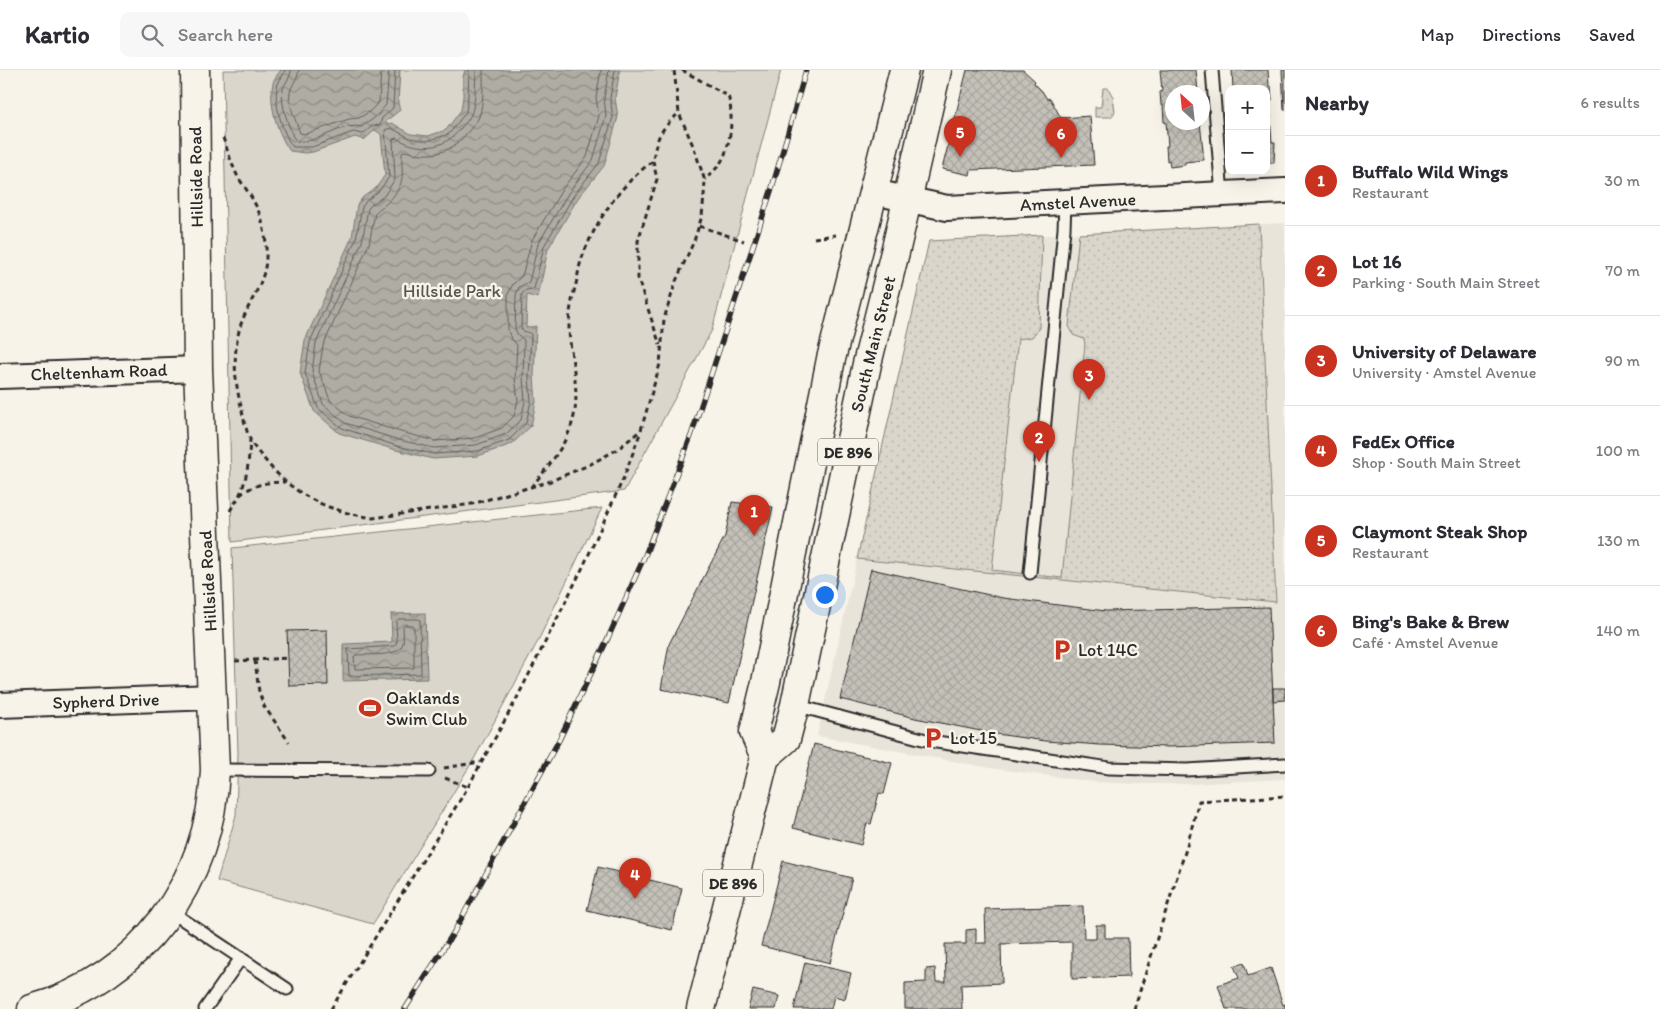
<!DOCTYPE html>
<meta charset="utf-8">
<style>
:root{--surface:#fff;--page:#f7f7f7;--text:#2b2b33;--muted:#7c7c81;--line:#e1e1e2;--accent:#c8321e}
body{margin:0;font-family:Itim,sans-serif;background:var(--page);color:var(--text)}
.controls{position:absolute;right:15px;top:15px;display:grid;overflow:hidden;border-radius:10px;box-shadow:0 5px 20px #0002}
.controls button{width:45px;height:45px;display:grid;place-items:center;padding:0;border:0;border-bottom:1px solid var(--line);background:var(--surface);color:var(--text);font:25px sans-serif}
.compass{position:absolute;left:1165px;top:15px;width:45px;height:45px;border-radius:50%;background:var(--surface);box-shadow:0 5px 20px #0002;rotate:333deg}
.you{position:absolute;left:824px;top:524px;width:18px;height:18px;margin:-12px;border:4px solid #fff;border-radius:50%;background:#1a73e8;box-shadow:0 0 0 8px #1a73e833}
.badge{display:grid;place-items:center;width:32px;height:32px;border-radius:50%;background:var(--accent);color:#fff;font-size:16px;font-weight:700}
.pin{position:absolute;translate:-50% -41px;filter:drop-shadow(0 1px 2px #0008)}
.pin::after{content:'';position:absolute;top:26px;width:18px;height:15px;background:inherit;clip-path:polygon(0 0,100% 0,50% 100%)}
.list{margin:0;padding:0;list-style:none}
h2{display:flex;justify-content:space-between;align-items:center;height:65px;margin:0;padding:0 20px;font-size:21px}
h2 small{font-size:16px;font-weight:400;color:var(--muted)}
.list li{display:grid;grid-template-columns:32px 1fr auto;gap:15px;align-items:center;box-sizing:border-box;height:90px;padding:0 20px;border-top:1px solid var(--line)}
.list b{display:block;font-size:19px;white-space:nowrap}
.list p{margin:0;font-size:16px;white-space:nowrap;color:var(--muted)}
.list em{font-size:16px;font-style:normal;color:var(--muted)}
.icon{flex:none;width:28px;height:28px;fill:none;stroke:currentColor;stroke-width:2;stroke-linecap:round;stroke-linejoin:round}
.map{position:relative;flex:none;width:1285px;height:939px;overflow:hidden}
header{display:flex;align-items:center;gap:30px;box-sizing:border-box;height:70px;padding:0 25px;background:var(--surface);border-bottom:1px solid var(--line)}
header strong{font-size:24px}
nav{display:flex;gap:28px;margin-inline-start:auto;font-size:18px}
.search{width:350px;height:45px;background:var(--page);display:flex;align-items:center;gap:12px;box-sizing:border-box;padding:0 18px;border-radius:10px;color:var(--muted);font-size:19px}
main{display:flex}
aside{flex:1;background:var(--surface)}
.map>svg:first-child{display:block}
.built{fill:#e8e4da}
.grass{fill:url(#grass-dots);stroke:#82807c}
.park{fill:#dad6cc;stroke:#82807c}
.water{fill:url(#water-waves);stroke:#7a7874}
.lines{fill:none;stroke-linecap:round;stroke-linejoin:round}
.shore{stroke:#605f5b;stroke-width:1}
.building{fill:url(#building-cross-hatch);stroke:#2b2b2b}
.service-casing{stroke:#2b2b2b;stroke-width:15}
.minor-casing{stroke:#2b2b2b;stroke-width:28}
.tertiary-casing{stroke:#2b2b2b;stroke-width:31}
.primary-casing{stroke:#2b2b2b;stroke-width:31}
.path{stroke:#2b2b2b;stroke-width:3;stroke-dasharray:5 4;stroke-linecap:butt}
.service{stroke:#f7f3e8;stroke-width:11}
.minor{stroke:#f7f3e8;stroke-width:24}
.tertiary{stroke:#f7f3e8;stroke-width:28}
.primary{stroke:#f7f3e8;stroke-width:28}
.rail-casing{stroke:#2b2b2b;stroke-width:5.5}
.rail{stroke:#f7f3e8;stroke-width:4;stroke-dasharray:11;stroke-linecap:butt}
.labels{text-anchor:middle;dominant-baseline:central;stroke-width:5;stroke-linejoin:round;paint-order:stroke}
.shield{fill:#f7f3e8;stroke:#686764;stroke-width:1}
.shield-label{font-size:16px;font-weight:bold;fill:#2b2b2b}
.street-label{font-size:18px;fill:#2b2b2b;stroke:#f7f3e8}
.park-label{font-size:18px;fill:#575653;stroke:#f7f3e8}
.poi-label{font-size:18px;fill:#2b2b2b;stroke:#f7f3e8;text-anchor:start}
</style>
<header>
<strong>Kartio</strong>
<div class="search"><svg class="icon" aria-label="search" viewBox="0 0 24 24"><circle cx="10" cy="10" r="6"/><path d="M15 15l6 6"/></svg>Search here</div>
<nav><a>Map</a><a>Directions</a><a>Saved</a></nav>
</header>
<main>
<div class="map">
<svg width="1285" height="939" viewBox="0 0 1285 939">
<defs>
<pattern id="grass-dots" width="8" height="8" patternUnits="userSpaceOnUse" patternTransform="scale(1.25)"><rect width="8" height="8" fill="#dad6cc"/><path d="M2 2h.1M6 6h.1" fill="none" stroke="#bbb8af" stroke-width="1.8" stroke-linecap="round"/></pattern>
<pattern id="water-waves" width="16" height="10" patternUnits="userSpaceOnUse" patternTransform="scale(1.25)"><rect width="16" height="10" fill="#afaca4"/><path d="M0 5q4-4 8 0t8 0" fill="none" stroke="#8f8c86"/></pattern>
<pattern id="building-cross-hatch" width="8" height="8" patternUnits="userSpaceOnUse" patternTransform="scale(1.25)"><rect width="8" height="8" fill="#c4c1b9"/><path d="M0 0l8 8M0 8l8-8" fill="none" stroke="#a9a69f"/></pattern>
</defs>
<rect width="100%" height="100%" fill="#f7f3e8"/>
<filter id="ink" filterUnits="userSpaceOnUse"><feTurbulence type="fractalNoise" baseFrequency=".02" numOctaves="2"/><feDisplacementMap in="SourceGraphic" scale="10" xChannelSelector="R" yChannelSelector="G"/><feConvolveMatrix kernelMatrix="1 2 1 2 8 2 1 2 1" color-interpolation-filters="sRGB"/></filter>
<g filter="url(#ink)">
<path class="built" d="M 1285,153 L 1285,709 L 1189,714 L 1138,714 L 1094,712 L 990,698 L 817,666 L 929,171 Z"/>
<path class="grass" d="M 1103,18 L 1108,18 L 1113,27 L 1115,42 L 1111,47 L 1095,47 L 1095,37 L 1101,37 Z
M 1259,154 L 1276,532 L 857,489 L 929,171 L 1042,165 L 1039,258 L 1032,267 L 1018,269 L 992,500 L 1062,508 L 1085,274 L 1084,269 L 1073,265 L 1069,256 L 1079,164 Z"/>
<path class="park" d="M 223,0 L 781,0 L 712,260 L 624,421 L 232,472 Z
M 602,438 L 537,573 L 474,689 L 373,854 L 217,811 L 236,745 L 238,683 L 232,478 Z"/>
<path class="water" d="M 281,0 L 400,0 L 398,33 L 400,40 L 385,52 L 388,54 L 392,53 L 411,64 L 428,66 L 446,60 L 461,40 L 463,26 L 463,7 L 465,0 L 620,0 L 615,28 L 618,47 L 604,96 L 578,128 L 548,179 L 538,228 L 527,225 L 526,258 L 536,256 L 534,307 L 536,332 L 531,356 L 512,374 L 478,386 L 433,389 L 396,380 L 339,363 L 314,341 L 300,303 L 305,270 L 352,167 L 357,135 L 363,127 L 376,118 L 385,105 L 381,64 L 375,60 L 364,70 L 355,67 L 313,82 L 305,83 L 290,81 C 278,65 268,34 273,13 C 274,8 278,4 281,0 Z
M 425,543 L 427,609 L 343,611 L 343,574 L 392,572 L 391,544 Z"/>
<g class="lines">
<path class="shore" d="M 285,0 C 284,6 280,8 278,14 C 272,29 283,65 293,77 L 312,77 L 353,62 L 363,64 L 372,56 L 380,55 L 382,48 L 393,38 L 395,0
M 291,0 C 291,8 285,12 283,19 C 280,35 288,52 293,67 L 297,71 C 320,74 340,52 362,57 C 366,53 369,52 373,49 C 377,46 382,39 386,35 L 389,0
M 299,0 C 298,8 294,11 291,19 C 286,31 296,50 300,63 L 305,64 L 349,49 L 359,48 L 369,42 L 379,32 L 381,0
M 469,0 L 468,26 L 466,42 L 449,64 L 427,71 L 410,68 L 391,58 L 385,60 L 389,107 L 379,121 L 367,130 L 362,137 L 356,169 L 310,272 L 305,303 L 318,338 L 342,358 L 397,376 L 434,384 L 478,381 L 509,370 L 526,353 L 531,331 L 529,307 L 531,265 L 530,263 L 523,261 L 521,258 L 522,224 L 526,220 L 534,219 L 544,176 L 574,125 L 599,93 L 613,47 L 610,28 L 615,0
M 476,0 C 475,14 476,29 472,42 C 470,48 465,54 461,58 C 443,81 419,81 396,68 L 393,69 L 395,109 L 384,126 L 371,135 L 368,139 L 362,172 L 316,273 L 312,302 L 323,334 L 345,353 L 399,370 L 434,378 L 476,375 L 506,364 L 521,350 L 525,331 L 523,308 L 524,270 L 518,265 L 515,259 L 516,225 L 519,217 L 529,212 L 538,174 L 569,122 L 593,90 L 606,46 L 604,28 L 609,0
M 483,0 C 483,15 484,32 479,47 C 476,53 471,58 467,63 C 450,84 431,88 405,81 L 402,83 C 401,105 407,111 390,130 C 386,135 379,138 375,143 L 369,174 L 323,276 L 319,301 L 330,330 L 349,346 L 401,362 L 435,371 L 475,368 L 502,358 L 514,346 L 518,330 L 515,308 L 517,275 L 511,268 L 508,261 L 508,224 L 513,214 L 522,206 L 532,170 L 563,118 L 587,87 L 599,46 L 596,28 L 601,0
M 399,549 L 418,549 L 420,550 L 421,604 L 349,606 L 348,579 L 395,576 L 397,571 L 396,552 Z
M 405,555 L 412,555 L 414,557 L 414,598 L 355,599 L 354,587 L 356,585 C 368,584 400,588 403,573 C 404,568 403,562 403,557 Z"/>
</g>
<path class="building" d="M 967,0 L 1023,0 L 1035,11 L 1034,13 L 1042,21 L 1047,29 L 1050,28 L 1061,48 L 1090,46 L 1094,95 L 971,100 L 970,105 L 942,99 Z
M 1160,0 L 1196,0 L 1198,22 L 1172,22 L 1172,52 L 1200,52 L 1204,90 L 1185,92 L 1185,95 L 1170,97 L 1169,90 L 1167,91 L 1166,76 L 1168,76 L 1166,52 L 1164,52 L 1163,35 L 1161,35 L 1160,22 L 1162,21 Z
M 1232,0 L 1268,0 L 1269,16 L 1271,16 L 1272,30 L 1269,33 L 1271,48 L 1270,48 L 1272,72 L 1275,72 L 1274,93 L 1266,93 L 1266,19 L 1233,19 Z
M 1282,0 L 1285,0 L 1285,40 L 1284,40 Z
M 732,432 L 773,437 L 729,633 L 661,619 L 669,574 L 725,466 Z
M 871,499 L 1003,528 L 1106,541 L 1269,537 L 1275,673 L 1169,677 L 1100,675 L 1046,671 L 996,664 L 915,648 L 840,629 Z
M 327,560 L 328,615 L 289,616 L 287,561 Z
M 1273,618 L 1285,618 L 1285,630 L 1273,631 Z
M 814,674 L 892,693 L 884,724 L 879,723 L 871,754 L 867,753 L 861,775 L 793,758 Z
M 783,791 L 852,808 L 830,893 L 761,876 Z
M 598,797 L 682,818 L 672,860 L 587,840 Z
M 1083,836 L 1084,869 L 1096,869 L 1096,855 L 1105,855 L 1105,868 L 1128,868 L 1129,907 L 1072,909 L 1072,872 L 1001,874 L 1002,913 L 961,915 L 962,939 L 905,939 L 905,913 L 926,912 L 926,899 L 935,898 L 936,912 L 946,912 L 945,874 L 966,874 L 966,860 L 976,859 L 976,873 L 986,873 L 985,839 Z
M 805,892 L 851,903 L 845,929 L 834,926 L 831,939 L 794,939 Z
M 1244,893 L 1248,906 L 1271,898 L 1283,935 L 1285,934 L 1285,939 L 1226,939 L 1218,915 L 1239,908 L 1234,896 Z
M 753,920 L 779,926 L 776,939 L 748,939 Z"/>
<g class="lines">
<g class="service-casing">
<path id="service" d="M 1212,0 L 1222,125
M 1030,503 L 1064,159 L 1065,132
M 795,635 L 930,671 L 1109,698 L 1187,700 L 1285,694
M 215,700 L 429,701
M 170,841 L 287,919
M 205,939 L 241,888"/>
</g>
<g class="minor-casing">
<path id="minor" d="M 874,122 L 947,138 L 1285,121
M 0,306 L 198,299
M 0,635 L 213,627"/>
</g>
<g class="tertiary-casing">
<path id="tertiary" d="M 32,939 C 141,908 211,812 215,700 L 198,299 L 195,0"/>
</g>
<g class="primary-casing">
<path id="primary" d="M 765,687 L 754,662 L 766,612 L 831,289 L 904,0
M 701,939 L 765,687 L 786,669 L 795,635 L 867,294 L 897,174 L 937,0"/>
</g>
<path class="path" d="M 682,0 L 728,26 C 734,43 731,77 721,92 C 717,99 710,104 705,110
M 223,68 C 227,79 231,92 236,103 C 241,113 249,122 254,132 C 263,148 267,168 266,187 C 266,212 249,231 241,254 C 233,279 234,307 240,332 C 243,344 245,358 250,369 C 253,377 260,384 265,390 C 294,426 328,441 373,448 L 472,434 L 548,412 L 589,395 L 618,379 L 641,360 L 660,294 L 664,249 L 676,211 L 694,171 L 702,146 L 704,126 L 705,111 L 694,78 L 679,43 L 674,0
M 653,91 L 657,109 L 638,171 L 638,209 L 660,275
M 699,156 L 744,171
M 814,168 L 836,165
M 531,417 C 549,396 568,373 574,346 C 580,317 570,287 569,259 C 569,244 572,228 576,214 C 578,205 579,196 582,188 C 596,150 620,115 653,91 C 656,67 661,59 679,43
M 240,425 C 254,414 267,412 285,412
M 230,441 C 233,435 238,430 240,424 C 248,407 249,387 250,369
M 255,590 L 259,622 L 264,636 L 289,672
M 235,591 L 288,588
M 444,698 L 480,692
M 445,708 L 468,717
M 331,939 L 468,717 L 516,630 L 583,497 L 624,407 L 641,361
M 1134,939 L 1186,779 L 1199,731 L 1285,726"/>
<use href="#service" class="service"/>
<use href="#minor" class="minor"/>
<use href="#tertiary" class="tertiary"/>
<use href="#primary" class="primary"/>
<g class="rail-casing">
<path id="rail" d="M 405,939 L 454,862 L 559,670 L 608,568 L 646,483 L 691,366 L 772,118 L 806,0"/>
</g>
<use href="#rail" class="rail"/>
</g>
</g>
<defs>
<g id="parking-bare" transform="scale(1.725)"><path d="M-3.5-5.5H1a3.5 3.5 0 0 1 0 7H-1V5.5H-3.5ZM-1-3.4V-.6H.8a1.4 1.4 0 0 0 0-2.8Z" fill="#c8321e" stroke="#f7f3e8" stroke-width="2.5" paint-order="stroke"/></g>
<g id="stadium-bare" transform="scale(1.725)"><path d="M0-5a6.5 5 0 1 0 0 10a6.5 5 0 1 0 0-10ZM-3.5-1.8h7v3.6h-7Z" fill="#c8321e" stroke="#f7f3e8" stroke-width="2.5" paint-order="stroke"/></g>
</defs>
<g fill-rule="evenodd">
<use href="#parking-bare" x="1062" y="580"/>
<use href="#stadium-bare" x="370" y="638"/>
<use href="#parking-bare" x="933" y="668"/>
</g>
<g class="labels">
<g class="shield">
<rect x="818" y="368.5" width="60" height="27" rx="4"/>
<rect x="703" y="799.5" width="60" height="27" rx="4"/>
</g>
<g class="shield-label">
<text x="848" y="382">DE 896</text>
<text x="733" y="813">DE 896</text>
</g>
<g class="street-label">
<text transform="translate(196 107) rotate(-91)">Hillside Road</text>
<text transform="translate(1078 132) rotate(-3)">Amstel Avenue</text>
<text transform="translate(873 274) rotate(-76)">South Main Street</text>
<text transform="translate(99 302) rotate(-2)">Cheltenham Road</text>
<text transform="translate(208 511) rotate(-93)">Hillside Road</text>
<text transform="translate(106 631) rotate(-2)">Sypherd Drive</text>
</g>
<g class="park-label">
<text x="452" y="221">Hillside Park</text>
</g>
<g class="poi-label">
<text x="1078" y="580">Lot 14C</text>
<text x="386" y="628">Oaklands<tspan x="386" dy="21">Swim Club</tspan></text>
<text x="950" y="668">Lot 15</text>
</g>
</g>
</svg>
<div class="controls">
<button>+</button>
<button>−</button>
</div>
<svg class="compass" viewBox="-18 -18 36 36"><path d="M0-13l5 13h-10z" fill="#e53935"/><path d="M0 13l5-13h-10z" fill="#7c7c81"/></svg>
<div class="you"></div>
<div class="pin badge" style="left:754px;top:466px">1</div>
<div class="pin badge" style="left:1039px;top:392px">2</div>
<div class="pin badge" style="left:1089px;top:330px">3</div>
<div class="pin badge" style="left:635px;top:829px">4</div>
<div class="pin badge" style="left:960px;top:87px">5</div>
<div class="pin badge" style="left:1061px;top:88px">6</div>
</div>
<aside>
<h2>Nearby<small>6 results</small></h2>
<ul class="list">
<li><span class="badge">1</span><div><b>Buffalo Wild Wings</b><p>Restaurant</p></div><em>30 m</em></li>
<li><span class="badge">2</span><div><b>Lot 16</b><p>Parking · South Main Street</p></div><em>70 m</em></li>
<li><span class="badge">3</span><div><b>University of Delaware</b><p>University · Amstel Avenue</p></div><em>90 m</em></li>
<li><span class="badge">4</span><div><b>FedEx Office</b><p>Shop · South Main Street</p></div><em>100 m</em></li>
<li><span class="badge">5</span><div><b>Claymont Steak Shop</b><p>Restaurant</p></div><em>130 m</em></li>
<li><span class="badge">6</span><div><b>Bing's Bake &amp; Brew</b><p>Café · Amstel Avenue</p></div><em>140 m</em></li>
</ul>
</aside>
</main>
